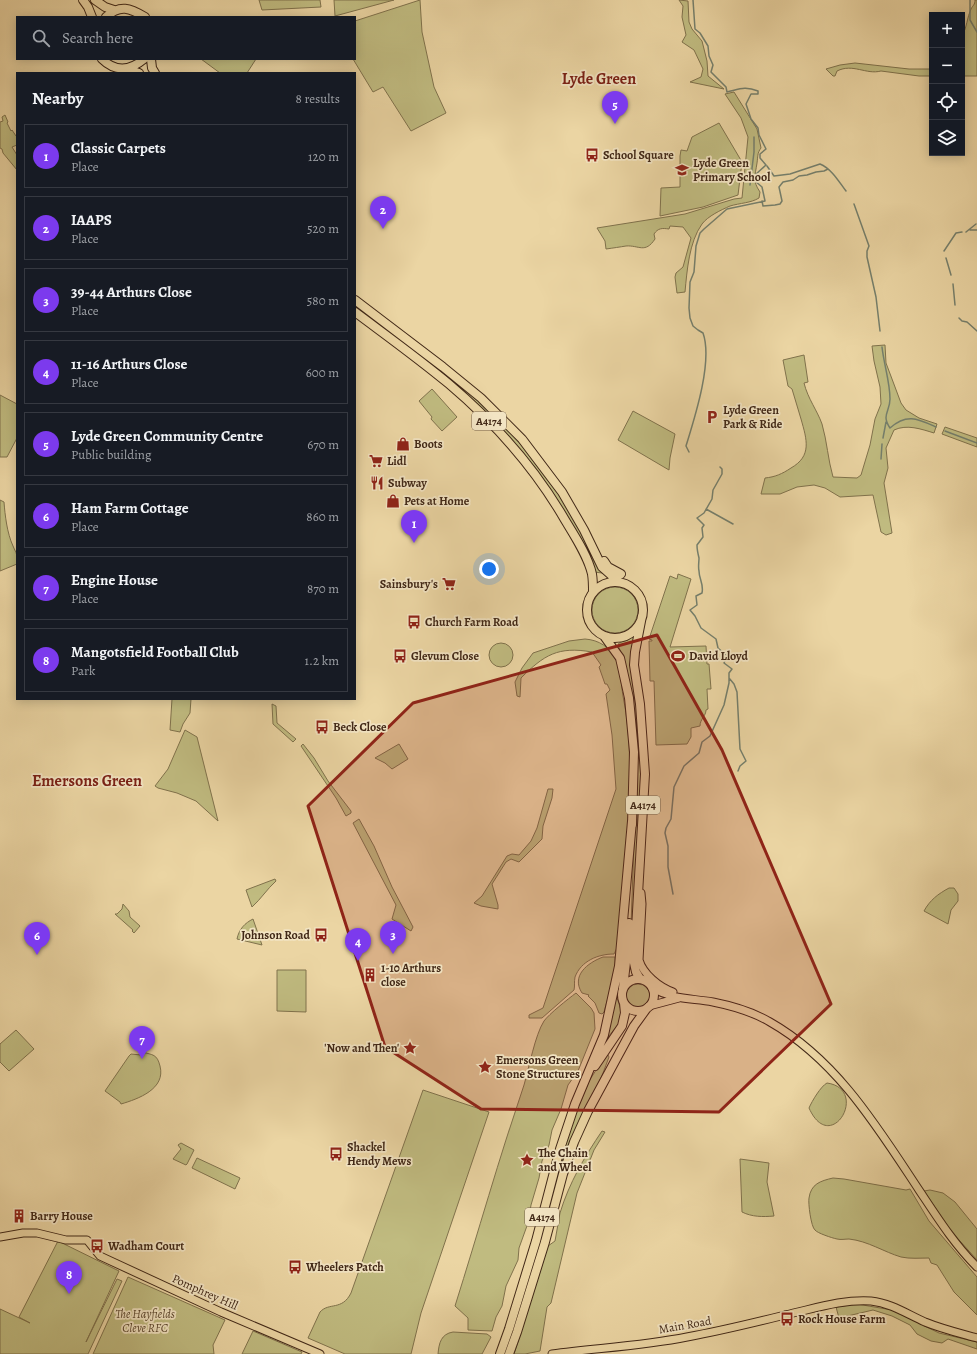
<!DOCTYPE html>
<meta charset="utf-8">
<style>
:root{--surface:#171b24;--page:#20242c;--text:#f1f3f6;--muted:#9ea1a6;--line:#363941;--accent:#7c3aed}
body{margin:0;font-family:Alegreya,serif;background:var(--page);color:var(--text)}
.controls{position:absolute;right:12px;top:12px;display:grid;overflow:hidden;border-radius:0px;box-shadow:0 2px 10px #0003}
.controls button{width:36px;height:36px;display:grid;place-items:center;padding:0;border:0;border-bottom:1px solid var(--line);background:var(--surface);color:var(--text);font:20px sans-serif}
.you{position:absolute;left:489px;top:569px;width:14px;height:14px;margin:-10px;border:3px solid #fff;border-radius:50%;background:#1a73e8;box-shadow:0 0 0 6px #1a73e833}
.badge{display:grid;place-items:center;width:26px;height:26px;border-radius:50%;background:var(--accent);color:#fff;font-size:13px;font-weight:700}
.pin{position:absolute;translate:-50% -33px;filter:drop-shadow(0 1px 2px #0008)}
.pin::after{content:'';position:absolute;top:21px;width:14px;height:12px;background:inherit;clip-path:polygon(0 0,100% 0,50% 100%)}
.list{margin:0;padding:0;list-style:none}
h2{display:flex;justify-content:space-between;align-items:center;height:52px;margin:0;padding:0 16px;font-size:17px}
h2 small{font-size:13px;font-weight:400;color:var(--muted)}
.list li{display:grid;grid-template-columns:26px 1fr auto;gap:12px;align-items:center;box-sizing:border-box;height:64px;margin:0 8px 8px;padding:0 8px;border:1px solid var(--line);border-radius:0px}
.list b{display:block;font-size:15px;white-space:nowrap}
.list p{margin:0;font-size:13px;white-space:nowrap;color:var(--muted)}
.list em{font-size:13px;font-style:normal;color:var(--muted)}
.icon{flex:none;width:22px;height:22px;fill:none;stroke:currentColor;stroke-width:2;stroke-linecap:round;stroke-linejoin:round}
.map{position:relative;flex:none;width:977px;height:1354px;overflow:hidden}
.search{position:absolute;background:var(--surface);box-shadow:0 2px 10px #0003;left:16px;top:16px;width:340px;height:44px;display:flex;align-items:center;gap:10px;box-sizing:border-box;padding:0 14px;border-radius:0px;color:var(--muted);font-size:15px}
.panel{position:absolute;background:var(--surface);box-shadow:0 2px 10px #0003;left:16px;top:72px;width:340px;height:628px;border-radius:0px}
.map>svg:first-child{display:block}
.green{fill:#c0bb80;stroke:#80724c}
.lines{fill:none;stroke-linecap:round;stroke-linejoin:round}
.stream{stroke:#757f6c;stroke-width:1.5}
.major-casing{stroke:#412817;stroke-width:9}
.highway-casing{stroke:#412817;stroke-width:10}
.major{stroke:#ebd5a3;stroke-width:7}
.highway{stroke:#ebd5a3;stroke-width:8}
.marked{fill:#8f2418;fill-opacity:0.2;stroke:#8f2418;stroke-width:3;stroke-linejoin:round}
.labels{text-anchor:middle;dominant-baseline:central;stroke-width:3.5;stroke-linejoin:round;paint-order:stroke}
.shield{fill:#f2e4c3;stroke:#76604b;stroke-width:1}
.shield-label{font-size:11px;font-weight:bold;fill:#412817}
.poi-label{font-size:12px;font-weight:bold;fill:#412817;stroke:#f2e4c3;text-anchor:start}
.street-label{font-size:12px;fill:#412817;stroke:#f2e4c3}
.park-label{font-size:12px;font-style:italic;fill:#5a452c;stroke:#f2e4c3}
.district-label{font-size:16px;font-weight:bold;fill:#7a1f14;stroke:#f2e4c3}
</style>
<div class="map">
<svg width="977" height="1354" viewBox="0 0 977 1354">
<rect width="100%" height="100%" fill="#ebd5a3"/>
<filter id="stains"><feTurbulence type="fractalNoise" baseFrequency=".005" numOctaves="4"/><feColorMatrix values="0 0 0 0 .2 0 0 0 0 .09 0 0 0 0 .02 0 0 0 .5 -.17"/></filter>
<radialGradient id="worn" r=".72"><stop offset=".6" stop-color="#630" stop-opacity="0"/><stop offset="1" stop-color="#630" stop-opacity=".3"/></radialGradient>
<path class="green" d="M 259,0 L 320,0 L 321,7 L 262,10 Z
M 334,0 L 394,0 L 335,16 Z
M 420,0 L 422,32 L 434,87 L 446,113 L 411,131 L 383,87 L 373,92 L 353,59 L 355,59 L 355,21 Z
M 679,0 L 688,1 L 689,22 L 692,29 L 702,41 L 707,61 L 708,76 L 724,89 L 690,82 L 701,77 L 703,69 L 694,50 L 682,42 L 686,35 L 682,17 L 683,6 Z
M 975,0 L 977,0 L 977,76 L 962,76 L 962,36 C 967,28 967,17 971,9 C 973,5 975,5 975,0 Z
M 201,59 L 256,59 L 247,73 L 220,73 Z
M 855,63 L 909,69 L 932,69 L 932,76 L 919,76 L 881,71 C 866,75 853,63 837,71 L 835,76 L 833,76 L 826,69 L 840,65 Z
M 734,92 L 757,129 L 761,148 C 757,153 758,157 757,163 C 755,177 752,180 760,192 L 759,198 C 751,203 740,203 730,206 C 721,210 708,216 702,224 C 689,242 687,271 685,292 L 677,293 L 675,277 L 676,273 L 683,267 L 691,238 L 683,227 L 670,226 L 669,229 C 662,228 658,228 654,234 L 655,239 C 645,254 639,245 626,246 C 620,247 613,248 606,249 L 605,241 L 597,228 L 685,214 L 734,199 L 742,198 L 748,137 L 741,118 L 725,94 Z
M 5,115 L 8,122 L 7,123 L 11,131 L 12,130 L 16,136 L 17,136 L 17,145 L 12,147 L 17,155 L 17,170 L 3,153 L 2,149 L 0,148 L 0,122 L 3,121 L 2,117 Z
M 719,123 L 742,162 L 738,195 L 703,207 L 660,216 L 661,188 L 680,187 L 680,156 L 681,150 L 687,151 L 692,137 Z
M 885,345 L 886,363 L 901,403 L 906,410 L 919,418 L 937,424 L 934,433 C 921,429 907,424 894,430 L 886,448 L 888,468 L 884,483 L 892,533 L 886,535 L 881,532 L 873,495 L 840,497 L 825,488 L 814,485 L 797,487 L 780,494 L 761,494 L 765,478 C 775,477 782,474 791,468 C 812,456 807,440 801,419 C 798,409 795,399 792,389 L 788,386 L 783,360 L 804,355 L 808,382 L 804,383 C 808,399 817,410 822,424 C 827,441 828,460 833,477 L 857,478 L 861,475 L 870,445 L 875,419 L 881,404 L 880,387 L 874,361 L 872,346 Z
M 413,348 C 466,388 512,427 550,482 C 571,510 586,541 602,572 L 602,573 L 594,572 L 536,470 L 411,350 Z
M 432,389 L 457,417 L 442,431 L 431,419 L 432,417 L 419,401 Z
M 0,395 L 17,404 L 17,438 L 7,457 L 0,457 Z
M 633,411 L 675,434 L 670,458 L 669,470 L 618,440 Z
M 945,427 L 977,438 L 977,447 L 942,434 Z
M 0,500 L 4,502 C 5,515 7,533 13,546 C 17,555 17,553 17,564 L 0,571 Z
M 678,574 L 691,579 L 670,647 L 706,646 L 707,664 L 709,664 L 711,689 L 707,689 L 708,709 L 706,710 C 706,716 700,719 700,726 L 691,728 L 691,737 L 687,744 L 656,745 L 654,681 L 650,681 L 649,641 L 652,641 L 652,640 L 649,639 L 670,576 L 677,579 Z
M592 610a23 23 0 1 1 46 0a23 23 0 1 1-46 0Z
M 634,636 L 635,636 L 637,700 L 641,774 L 637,877 L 630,953 L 635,814 L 625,664 L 618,645 L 619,643 L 628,640 Z
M 585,639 C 599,640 610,647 616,660 C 621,671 621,684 623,696 C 632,739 630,782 628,826 C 625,867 621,907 617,948 L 614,954 C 598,954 581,961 575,977 C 574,982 575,986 574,990 L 542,1018 L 529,1018 L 529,1015 L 543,1008 L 616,789 L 612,735 L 606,694 L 610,690 L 607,684 L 605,684 L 599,667 L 601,665 L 592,652 C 558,646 544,655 521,678 L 520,697 L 517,696 L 515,682 L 522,668 L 533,653 L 569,641 Z
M489 655a12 12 0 1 1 24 0a12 12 0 1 1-24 0Z
M 172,699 L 191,699 L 190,713 L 183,724 L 180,732 L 170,730 Z
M 272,704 L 276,706 L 277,723 L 296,739 L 293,742 L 273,724 Z
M 185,730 L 197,737 L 218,821 L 196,801 L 177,793 L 158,788 L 155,786 L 168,769 Z
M 303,744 L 314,758 L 328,781 L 351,811 L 351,813 L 346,816 L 336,798 L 301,746 Z
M 399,744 L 408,759 L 392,769 L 385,763 L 375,758 Z
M 548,789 L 553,789 L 552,798 L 543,826 L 542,839 L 519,862 L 511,859 L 506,862 L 492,884 L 498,905 L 498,909 L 481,906 L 474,903 L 482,896 L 507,856 L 512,854 L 519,855 L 531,841 L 537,828 Z
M 359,819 L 374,846 L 392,887 L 413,927 L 411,931 L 392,919 L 396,905 L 353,823 Z
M 275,879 L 276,881 C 267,889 261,899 252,907 L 246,890 Z
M 949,888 L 954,888 L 958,894 L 958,901 L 951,910 L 948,924 L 924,911 C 930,900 938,894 949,888 Z
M 123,904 L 129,911 L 130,917 L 140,926 L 134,933 L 132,931 L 133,930 L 115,914 L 117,914 L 122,909 Z
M 253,919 L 262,945 L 237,939 C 239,929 245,923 253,919 Z
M 603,957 L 615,957 C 617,975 608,996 604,1012 L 602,1014 L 599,1013 L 595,1003 L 588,996 L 589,995 L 582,993 C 571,976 587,963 603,957 Z
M 277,970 L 306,970 L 306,1012 L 277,1011 Z
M626 996a12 12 0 1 1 24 0a12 12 0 1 1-24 0Z
M 576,993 L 591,1008 L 594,1013 L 595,1029 L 578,1071 L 568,1085 L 561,1109 L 552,1130 L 549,1145 L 542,1161 L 539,1178 L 531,1205 L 528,1223 L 519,1248 L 518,1260 L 506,1286 L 502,1306 L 496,1317 L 492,1331 L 468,1330 L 468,1318 L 455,1306 C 478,1233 499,1158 524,1085 C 529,1068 535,1035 544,1021 C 549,1014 568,999 576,993 Z
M 617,998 L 621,1010 L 620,1022 L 605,1041 L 615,999 Z
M 16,1030 L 34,1049 L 9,1071 L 0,1062 L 0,1044 Z
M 142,1052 C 153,1055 157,1054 160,1066 C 166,1089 138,1099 121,1104 L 120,1102 L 105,1091 L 129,1056 L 131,1054 L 141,1055 Z
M 608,1055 L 609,1057 L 603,1073 L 558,1180 L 534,1266 L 505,1354 L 504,1354 L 565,1146 L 577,1110 L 589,1081 L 602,1061 Z
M 827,1083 C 870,1089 831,1157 809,1108 C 812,1101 821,1086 827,1083 Z
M 423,1090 L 489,1112 L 421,1313 L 411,1354 L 345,1354 L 308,1338 L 320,1312 C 329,1302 342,1311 351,1293 Z
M 602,1131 L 605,1132 L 594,1150 L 577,1193 L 551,1303 L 547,1307 L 540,1351 L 525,1354 L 514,1354 L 548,1246 L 555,1241 C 557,1232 558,1222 560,1213 C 569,1183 585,1156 602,1131 Z
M 181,1143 L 194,1150 L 187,1164 L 186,1165 L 173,1159 L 181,1149 L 178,1145 Z
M 197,1158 L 240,1178 L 235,1189 L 192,1168 Z
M 740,1159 L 769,1163 L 767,1182 L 774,1216 C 763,1217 752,1217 742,1212 Z
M 833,1178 L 844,1179 L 906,1190 L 910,1189 L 929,1221 L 977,1277 L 977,1315 L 954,1292 L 937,1265 L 931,1263 L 929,1258 C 920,1258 910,1259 901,1257 C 884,1252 868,1241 849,1239 C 845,1239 841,1240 837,1239 C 832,1238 817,1233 815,1230 C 811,1227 808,1203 809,1198 C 811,1184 820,1181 833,1178 Z
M 930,1190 L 943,1193 L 955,1202 L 977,1229 L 977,1260 L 951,1231 L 924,1191 Z
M 58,1241 L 119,1271 L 86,1342 L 117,1279 L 122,1281 L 88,1354 L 0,1354 L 0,1309 L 30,1323 L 19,1317 Z
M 128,1277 L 225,1320 L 213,1345 L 214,1354 L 93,1354 Z
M 857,1304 L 892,1310 L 939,1333 L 977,1342 L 977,1349 L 948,1339 L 942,1343 L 931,1341 L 917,1334 L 910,1325 L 892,1316 L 873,1310 L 839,1318 L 836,1307 Z
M 253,1331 L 302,1352 L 301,1354 L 242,1354 Z
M 453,1332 L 487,1334 L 491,1337 L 482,1354 L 438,1354 C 439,1343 441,1334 453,1332 Z"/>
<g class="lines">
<path class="stream" d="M 970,0 L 970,20 L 977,32
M 767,166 L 774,176 L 790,174 L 820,164 C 832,169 839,182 846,191
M 750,185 L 754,152 L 754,137
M 762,201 L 763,206 L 775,205 L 780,204 L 782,201 L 779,187 L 783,182 L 793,180 L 799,176 L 807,175 L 816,172 L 824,171 L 828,169
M 854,204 L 869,246 L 867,251 L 867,257 L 876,297 L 880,331
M 970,230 L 977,230
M 966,232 L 976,224
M 944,251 L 956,233 L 962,232
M 946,258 L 951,275
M 953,284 L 955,305
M 959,318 L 962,321 L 967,322 L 977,331
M 882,347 C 884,365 890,382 890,399 C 890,412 881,415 890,428 C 907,413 918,419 936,427
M 945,431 L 977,443
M 883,438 L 886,422
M 689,452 L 686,446 C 695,417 713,361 703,333 L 698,330 L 693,326 L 690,318 L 689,308 L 690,282 L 694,272 L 696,246 L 700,233 L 704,229 L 727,209 L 765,201 L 762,187 L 755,181 L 755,175 L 766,165 L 760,158 L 760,154 L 766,149 L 759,135 L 758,128 L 751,119 L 746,104 L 751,94 L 758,94 L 758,91 C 745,86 740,89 727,92 L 726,87 L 711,72 L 713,65 L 709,56 L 708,46 L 700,33 L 695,29 L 693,0
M 881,459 L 882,444
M 706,509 L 733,524
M 729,678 L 734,684 L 737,692 L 740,749 L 746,761 L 740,766 L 738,771
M 673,894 L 668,867 L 668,846 L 665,833 L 666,828 L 671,819 L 674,787 L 684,766 L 699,753 L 702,742 L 710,736 L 724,705 L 729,683 L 729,673 L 732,669 L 724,663 L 727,656 L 718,648 L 716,639 L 701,628 L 695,616 L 690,610 L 697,605 L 696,596 L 702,593 C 704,584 699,579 699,571 C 698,567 699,562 699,558 C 698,554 697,550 697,545 L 703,537 L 702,528 L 704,525 L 697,518 L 704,513 L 712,499 L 713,490 L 722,474 L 722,469 L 720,467"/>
<g class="major-casing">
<path id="major" d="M 641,893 L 642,904 L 639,960 C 643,974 659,987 673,992
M 652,988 C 674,1000 690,998 713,1002 C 733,1006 753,1012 770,1022 C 837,1060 878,1128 919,1190 C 937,1217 954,1244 977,1267
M 649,1006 L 679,998
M 0,1237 L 23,1233 L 37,1233 L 66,1240 L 87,1240 L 100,1256 L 221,1312 L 320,1354
M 552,1354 C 597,1348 642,1346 687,1337 C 720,1331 753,1323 785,1315 C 813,1309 842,1299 871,1301 C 891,1303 907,1314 925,1322 C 942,1329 959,1333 977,1338"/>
</g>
<g class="highway-casing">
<path id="highway" d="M 83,0 L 88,7 L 92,17
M 95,0 L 105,7 L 114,10
M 106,17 C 120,4 130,8 145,17
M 102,59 C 116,73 131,70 144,59
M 151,59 L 152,68 L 155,73
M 127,69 L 139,73
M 355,300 L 443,367 L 481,398 L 522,439 L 562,492 L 584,530 L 602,567 L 619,582
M 355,312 C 387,336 419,359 449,384 C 495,423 535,468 565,520 C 574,535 588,556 592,574 C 593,580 593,586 593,592
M 604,561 L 608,567 L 621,574
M587 610a28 28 0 1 1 56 0a28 28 0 1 1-56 0Z
M 604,636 L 620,658 L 629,698 L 634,752 L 632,825
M 640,979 L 636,972 L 634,963 L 645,774 L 640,704 L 634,665 L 635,652 L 642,616
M622 995a16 16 0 1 1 32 0a16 16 0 1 1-32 0Z
M 623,988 L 628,945 L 629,923
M 595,1066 L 622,1026 L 625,1013 L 624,1003
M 500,1354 L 509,1329 L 536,1241 L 560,1149 L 575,1104 L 604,1035 L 619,966 L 632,821
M 509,1354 L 517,1332 L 545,1242 L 563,1174 L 574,1142 L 588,1111 L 634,1026 L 647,1008"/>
</g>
<use href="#major" class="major"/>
<use href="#highway" class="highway"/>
</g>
<path class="marked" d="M 657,635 L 722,750 L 831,1004 L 719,1112 L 481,1109 L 385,1047 L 308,806 L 413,703 Z"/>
<defs>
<g id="bus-bare" transform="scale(1.08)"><path d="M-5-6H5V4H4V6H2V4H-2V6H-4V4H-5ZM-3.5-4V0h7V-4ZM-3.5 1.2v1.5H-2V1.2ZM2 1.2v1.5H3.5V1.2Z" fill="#8f2418" stroke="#f2e4c3" stroke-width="2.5" paint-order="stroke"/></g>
<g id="school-bare" transform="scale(1.08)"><path d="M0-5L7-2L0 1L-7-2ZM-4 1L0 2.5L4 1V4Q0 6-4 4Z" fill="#8f2418" stroke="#f2e4c3" stroke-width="2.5" paint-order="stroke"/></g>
<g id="parking-bare" transform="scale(1.08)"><path d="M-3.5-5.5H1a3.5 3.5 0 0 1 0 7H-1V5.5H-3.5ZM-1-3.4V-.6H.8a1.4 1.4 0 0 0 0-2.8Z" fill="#8f2418" stroke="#f2e4c3" stroke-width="2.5" paint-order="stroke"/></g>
<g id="shop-bare" transform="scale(1.08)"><path d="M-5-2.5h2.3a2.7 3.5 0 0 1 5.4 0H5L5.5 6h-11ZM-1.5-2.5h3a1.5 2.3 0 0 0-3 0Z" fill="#8f2418" stroke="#f2e4c3" stroke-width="2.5" paint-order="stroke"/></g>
<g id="supermarket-bare" transform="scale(1.08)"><path d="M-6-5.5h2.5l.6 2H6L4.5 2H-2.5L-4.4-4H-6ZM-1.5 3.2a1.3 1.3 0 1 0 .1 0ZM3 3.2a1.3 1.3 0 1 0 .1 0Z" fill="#8f2418" stroke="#f2e4c3" stroke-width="2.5" paint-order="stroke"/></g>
<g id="restaurant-bare" transform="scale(1.08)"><path d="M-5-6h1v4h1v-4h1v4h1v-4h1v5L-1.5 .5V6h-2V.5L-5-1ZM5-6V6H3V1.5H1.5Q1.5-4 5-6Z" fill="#8f2418" stroke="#f2e4c3" stroke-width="2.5" paint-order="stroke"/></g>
<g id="stadium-bare" transform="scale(1.08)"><path d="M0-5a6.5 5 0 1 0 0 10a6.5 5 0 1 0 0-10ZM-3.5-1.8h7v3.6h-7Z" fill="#8f2418" stroke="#f2e4c3" stroke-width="2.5" paint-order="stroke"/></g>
<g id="building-bare" transform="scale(1.08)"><path d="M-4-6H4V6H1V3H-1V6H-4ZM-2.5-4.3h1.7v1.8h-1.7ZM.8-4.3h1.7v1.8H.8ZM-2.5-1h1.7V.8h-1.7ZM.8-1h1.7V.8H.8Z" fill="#8f2418" stroke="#f2e4c3" stroke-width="2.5" paint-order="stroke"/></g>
<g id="sight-bare" transform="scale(1.08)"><path d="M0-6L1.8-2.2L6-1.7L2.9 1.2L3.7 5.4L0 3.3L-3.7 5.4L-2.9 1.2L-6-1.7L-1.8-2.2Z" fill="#8f2418" stroke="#f2e4c3" stroke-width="2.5" paint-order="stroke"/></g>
</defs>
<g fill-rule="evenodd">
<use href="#bus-bare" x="592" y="155"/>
<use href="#school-bare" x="682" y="170"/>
<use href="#parking-bare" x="712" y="417"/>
<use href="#shop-bare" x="403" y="444"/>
<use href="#supermarket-bare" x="376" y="461"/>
<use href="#restaurant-bare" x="377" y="483"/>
<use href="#shop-bare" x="393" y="501"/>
<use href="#supermarket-bare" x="449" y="584"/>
<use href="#bus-bare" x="414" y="622"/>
<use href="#bus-bare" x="400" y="656"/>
<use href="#stadium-bare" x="678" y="656"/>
<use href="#bus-bare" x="322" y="727"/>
<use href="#bus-bare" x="321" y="935"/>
<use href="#building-bare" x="370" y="975"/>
<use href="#sight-bare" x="410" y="1048"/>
<use href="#sight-bare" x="485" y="1067"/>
<use href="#bus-bare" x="336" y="1154"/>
<use href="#sight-bare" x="527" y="1160"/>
<use href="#building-bare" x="19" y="1216"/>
<use href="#bus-bare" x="97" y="1246"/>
<use href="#bus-bare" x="295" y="1267"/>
<use href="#bus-bare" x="787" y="1319"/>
</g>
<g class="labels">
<g class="shield">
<rect x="472" y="412" width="34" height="18" rx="3"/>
<rect x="626" y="796" width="34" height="18" rx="3"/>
<rect x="525" y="1208" width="34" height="18" rx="3"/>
</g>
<g class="shield-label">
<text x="489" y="421">A4174</text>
<text x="643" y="805">A4174</text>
<text x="542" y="1217">A4174</text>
</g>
<g class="poi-label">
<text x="603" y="155">School Square</text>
<text x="693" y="163">Lyde Green<tspan x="693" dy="14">Primary School</tspan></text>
<text x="723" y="410">Lyde Green<tspan x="723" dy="14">Park &amp; Ride</tspan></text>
<text x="414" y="444">Boots</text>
<text x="387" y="461">Lidl</text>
<text x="388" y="483">Subway</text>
<text x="404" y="501">Pets at Home</text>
<text x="438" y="584" text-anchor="end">Sainsbury's</text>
<text x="425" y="622">Church Farm Road</text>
<text x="411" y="656">Glevum Close</text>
<text x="689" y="656">David Lloyd</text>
<text x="333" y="727">Beck Close</text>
<text x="310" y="935" text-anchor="end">Johnson Road</text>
<text x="381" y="968">1-10 Arthurs<tspan x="381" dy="14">close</tspan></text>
<text x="399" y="1048" text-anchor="end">'Now and Then'</text>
<text x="496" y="1060">Emersons Green<tspan x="496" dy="14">Stone Structures</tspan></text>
<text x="347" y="1147">Shackel<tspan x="347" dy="14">Hendy Mews</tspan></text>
<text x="538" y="1153">The Chain<tspan x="538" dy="14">and Wheel</tspan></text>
<text x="30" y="1216">Barry House</text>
<text x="108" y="1246">Wadham Court</text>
<text x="306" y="1267">Wheelers Patch</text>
<text x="798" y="1319">Rock House Farm</text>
</g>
<g class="street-label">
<text transform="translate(205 1292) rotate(24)">Pomphrey Hill</text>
<text transform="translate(685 1325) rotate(-10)">Main Road</text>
</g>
<g class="park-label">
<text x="145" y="1314">The Hayfields<tspan x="145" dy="14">Cleve RFC</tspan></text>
</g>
<g class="district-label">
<text x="599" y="79">Lyde Green</text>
<text x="87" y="781">Emersons Green</text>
</g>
</g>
<rect width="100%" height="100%" filter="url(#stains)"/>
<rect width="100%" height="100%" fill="url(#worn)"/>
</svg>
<div class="controls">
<button>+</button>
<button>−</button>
<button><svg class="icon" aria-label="locate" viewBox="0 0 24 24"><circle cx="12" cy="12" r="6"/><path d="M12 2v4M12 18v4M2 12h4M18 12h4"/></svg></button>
<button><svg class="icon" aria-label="layers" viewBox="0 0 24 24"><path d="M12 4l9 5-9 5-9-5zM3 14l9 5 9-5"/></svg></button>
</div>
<div class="you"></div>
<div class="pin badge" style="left:414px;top:543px">1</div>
<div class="pin badge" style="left:383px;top:229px">2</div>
<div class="pin badge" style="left:393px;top:954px">3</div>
<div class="pin badge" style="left:358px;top:961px">4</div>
<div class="pin badge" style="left:615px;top:124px">5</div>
<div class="pin badge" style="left:37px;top:955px">6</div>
<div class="pin badge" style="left:142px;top:1059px">7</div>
<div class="pin badge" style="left:69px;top:1294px">8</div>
<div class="search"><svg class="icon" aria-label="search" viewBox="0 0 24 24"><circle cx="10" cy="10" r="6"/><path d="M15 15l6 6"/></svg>Search here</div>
<section class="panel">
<h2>Nearby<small>8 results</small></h2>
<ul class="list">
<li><span class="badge">1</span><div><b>Classic Carpets</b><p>Place</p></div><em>120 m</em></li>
<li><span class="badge">2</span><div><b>IAAPS</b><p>Place</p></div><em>520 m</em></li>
<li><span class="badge">3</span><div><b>39-44 Arthurs Close</b><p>Place</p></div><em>580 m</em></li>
<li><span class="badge">4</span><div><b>11-16 Arthurs Close</b><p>Place</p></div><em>600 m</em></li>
<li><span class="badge">5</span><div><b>Lyde Green Community Centre</b><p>Public building</p></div><em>670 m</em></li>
<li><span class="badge">6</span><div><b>Ham Farm Cottage</b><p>Place</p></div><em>860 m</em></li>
<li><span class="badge">7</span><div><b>Engine House</b><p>Place</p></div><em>870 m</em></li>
<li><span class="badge">8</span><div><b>Mangotsfield Football Club</b><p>Park</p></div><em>1.2 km</em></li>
</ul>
</section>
</div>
